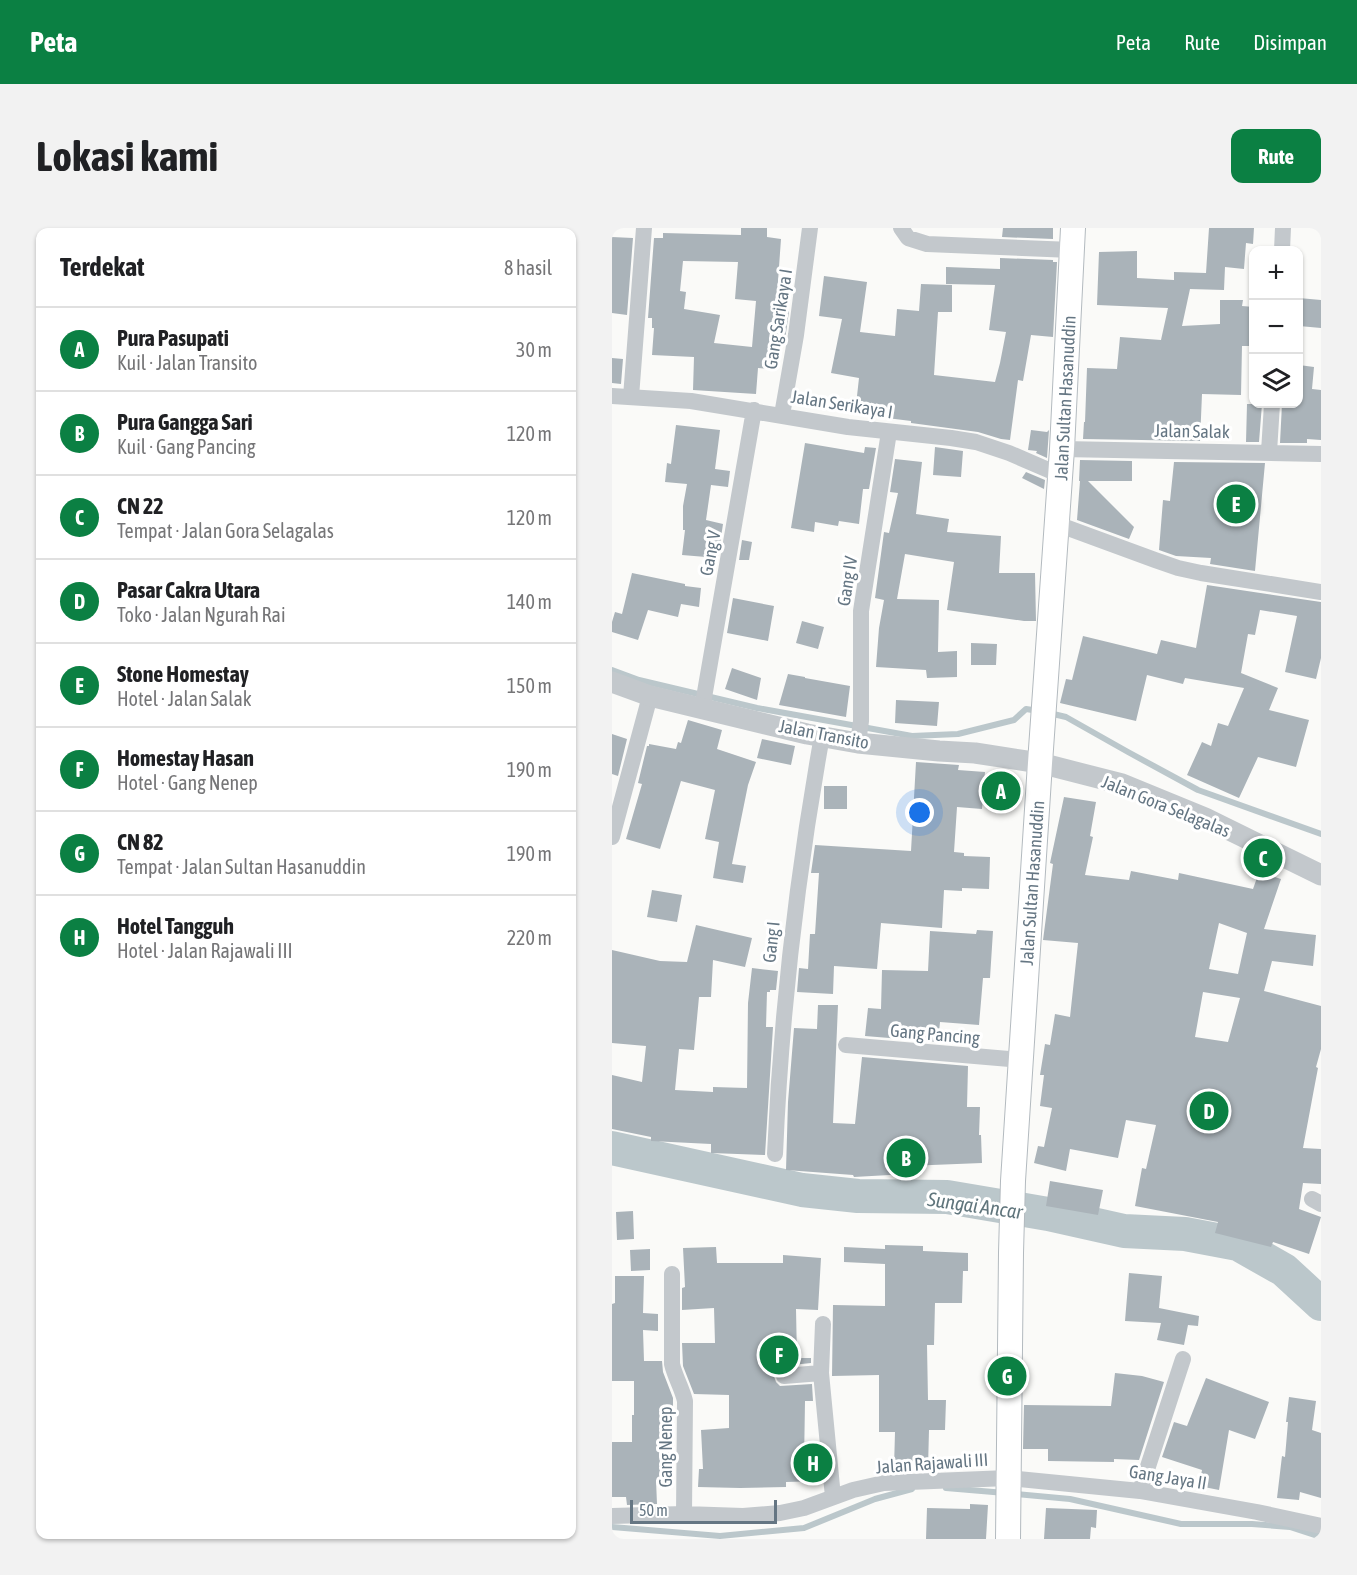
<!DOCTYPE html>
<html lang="id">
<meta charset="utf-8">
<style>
:root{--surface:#fff;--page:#f2f2f2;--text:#202124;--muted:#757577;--line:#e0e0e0;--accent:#0b8043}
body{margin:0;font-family:"Asap Condensed",sans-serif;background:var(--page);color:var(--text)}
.controls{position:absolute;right:18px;top:18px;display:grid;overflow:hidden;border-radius:12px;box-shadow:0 2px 4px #0004}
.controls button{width:54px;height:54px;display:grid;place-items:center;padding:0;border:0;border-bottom:2px solid var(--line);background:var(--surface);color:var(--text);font:30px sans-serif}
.scale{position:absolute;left:18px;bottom:15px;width:147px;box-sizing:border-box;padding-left:6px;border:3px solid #657683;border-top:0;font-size:16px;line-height:21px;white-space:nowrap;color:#657683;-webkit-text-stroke:4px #fff;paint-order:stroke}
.you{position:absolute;left:308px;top:585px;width:21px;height:21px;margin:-15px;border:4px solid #fff;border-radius:50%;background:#1a73e8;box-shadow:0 0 0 9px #1a73e833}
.badge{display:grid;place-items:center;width:39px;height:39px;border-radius:50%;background:var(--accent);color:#fff;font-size:20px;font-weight:700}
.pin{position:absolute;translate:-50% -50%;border:3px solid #fff;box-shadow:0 2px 6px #0006}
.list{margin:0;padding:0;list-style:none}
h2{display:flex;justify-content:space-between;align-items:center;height:78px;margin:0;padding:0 24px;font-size:26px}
h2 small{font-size:20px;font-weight:400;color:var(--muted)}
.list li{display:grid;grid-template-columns:39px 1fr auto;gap:18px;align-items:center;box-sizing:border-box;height:84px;padding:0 24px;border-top:2px solid var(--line)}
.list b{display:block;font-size:22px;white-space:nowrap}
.list p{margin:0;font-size:20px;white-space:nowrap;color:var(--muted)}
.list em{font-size:20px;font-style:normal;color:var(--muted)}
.icon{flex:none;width:33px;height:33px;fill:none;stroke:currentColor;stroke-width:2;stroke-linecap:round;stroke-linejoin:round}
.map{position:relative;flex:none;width:709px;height:1311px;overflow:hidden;border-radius:12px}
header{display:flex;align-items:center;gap:36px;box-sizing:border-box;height:84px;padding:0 30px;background:var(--accent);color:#fff}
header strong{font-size:28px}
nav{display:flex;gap:33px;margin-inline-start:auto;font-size:21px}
.intro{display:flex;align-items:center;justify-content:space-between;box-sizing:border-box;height:144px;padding:0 36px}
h1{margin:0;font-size:42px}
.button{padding:15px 27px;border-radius:12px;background:var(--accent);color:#fff;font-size:21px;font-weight:700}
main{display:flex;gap:36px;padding:0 36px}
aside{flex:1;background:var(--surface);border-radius:12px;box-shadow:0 2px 4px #0004}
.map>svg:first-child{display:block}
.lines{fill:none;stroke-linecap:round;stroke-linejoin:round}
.stream{stroke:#bbc7cb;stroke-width:6}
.river{stroke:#bbc7cb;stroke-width:34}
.building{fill:#aab3b9;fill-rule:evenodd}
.secondary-casing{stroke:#b3babf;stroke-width:26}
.minor{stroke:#c3c8cc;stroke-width:16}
.tertiary{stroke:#c3c8cc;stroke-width:21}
.secondary{stroke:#fff;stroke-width:24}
.labels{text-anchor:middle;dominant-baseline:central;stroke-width:6;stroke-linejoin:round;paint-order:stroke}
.street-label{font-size:18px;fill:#657683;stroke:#fff}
.water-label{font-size:20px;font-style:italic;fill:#60757c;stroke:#fff}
</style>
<header>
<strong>Peta</strong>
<nav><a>Peta</a><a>Rute</a><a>Disimpan</a></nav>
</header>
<div class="intro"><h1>Lokasi kami</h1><a class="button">Rute</a></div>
<main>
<aside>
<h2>Terdekat<small>8 hasil</small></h2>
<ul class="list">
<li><span class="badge">A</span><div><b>Pura Pasupati</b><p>Kuil · Jalan Transito</p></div><em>30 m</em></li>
<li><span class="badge">B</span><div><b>Pura Gangga Sari</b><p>Kuil · Gang Pancing</p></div><em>120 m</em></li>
<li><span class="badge">C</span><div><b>CN 22</b><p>Tempat · Jalan Gora Selagalas</p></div><em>120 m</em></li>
<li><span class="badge">D</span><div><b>Pasar Cakra Utara</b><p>Toko · Jalan Ngurah Rai</p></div><em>140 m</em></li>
<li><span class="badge">E</span><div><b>Stone Homestay</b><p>Hotel · Jalan Salak</p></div><em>150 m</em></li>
<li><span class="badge">F</span><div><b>Homestay Hasan</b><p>Hotel · Gang Nenep</p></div><em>190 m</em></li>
<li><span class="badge">G</span><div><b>CN 82</b><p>Tempat · Jalan Sultan Hasanuddin</p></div><em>190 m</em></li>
<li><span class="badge">H</span><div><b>Hotel Tangguh</b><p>Hotel · Jalan Rajawali III</p></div><em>220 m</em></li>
</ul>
</aside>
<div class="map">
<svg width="709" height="1311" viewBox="0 0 709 1311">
<rect width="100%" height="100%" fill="#fafaf8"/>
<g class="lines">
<path class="stream" d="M 0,442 L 27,452 L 145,480 L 300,508 L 346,506 L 402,492 L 414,481 L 427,483
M 437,485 L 454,489 L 516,524 L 586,562 L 709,606
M 334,1260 L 393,1265
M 403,1266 L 458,1271 L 569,1296 L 640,1296 L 678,1299 L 709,1309
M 0,1299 L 108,1308 L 192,1300 L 263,1271 L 300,1261"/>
<path class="river" d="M 0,920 L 190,962 L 246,968 L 335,969 L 436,986 L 512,1003 L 573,1006 L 626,1016 L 672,1042 L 709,1076"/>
</g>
<path class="building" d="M 129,0 L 155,0 L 155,9 L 169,11 L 164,81 L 177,83 L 173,112 L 161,110 L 158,141 L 146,140 L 144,166 L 81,162 L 82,129 L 40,127 L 42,100 L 40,100 L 40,90 L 36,90 L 42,10 L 51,10 L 51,5 L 129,7 ZM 71,33 L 126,34 L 123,71 L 144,73 L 140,119 L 102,115 L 108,87 L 72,81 L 74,64 L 68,63 Z
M 391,0 L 441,0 L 441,11 L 390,9 Z
M 597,0 L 642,0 L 641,16 L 634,15 L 632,41 L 613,39 L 612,62 L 578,61 L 570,98 L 608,96 L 608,72 L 631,72 L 630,78 L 642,79 L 642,118 L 630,118 L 629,167 L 590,166 L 588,213 L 471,211 L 472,194 L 473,194 L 475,140 L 505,141 L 508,109 L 549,112 L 556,80 L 485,77 L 487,24 L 525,23 L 525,50 L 562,52 L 562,44 L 594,45 Z
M 0,9 L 21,10 L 15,87 L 0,85 Z
M 388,30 L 441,32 L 441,34 L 445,34 L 441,109 L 419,107 L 411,153 L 406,152 L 398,212 L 389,211 L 366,204 L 299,195 L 299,193 L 243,186 L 247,150 L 219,145 L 230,91 L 207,88 L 212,48 L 255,54 L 248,104 L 283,108 L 285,81 L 307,83 L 309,56 L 340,57 L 340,84 L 326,84 L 322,147 L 383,154 L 388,135 L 394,104 L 377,102 L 383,57 L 334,56 L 334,39 L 388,41 Z
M 687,70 L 709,72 L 709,100 L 687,98 Z
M 0,130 L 11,131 L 9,156 L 0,155 Z
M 687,137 L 702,139 L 700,161 L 709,162 L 709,212 L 695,211 L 695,215 L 668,215 L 670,176 L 687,176 Z
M 635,176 L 650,176 L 647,214 L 634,214 Z
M 64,197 L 108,202 L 103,241 L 118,243 L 116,259 L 99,257 L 94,292 L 111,296 L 106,330 L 70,327 L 73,302 L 71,302 L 71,278 L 75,256 L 53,254 L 55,235 L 59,236 Z
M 419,202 L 435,204 L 437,202 L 435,230 L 424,225 L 425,223 L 416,222 Z
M 193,215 L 252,225 L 253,219 L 264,220 L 257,261 L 251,261 L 247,296 L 227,293 L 226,298 L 203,294 L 202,304 L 179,300 Z
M 323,219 L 351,223 L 349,249 L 321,247 Z
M 283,231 L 310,234 L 304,286 L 337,291 L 335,304 L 389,308 L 387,345 L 423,345 L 424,393 L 412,393 L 335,382 L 342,334 L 293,326 L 285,371 L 327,372 L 326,424 L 345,423 L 345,449 L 315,450 L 314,442 L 264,439 L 267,400 L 272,372 L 263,370 L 272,304 L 277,305 L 286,265 L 278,264 Z
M 468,232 L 520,233 L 520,253 L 476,253 L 522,299 L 517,311 L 465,292 L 468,253 L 467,253 Z
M 562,234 L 653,235 L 643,343 L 598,336 L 599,330 L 564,328 L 547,322 L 551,272 L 558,273 Z
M 414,244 L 433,252 L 432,261 L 410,250 Z
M 130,312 L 140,314 L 137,332 L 127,332 Z
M 20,345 L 73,356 L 73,358 L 89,360 L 87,379 L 69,376 L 66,389 L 36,382 L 26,412 L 0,404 L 0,394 L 3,384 L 10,386 Z
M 595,357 L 709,374 L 709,430 L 704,451 L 673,444 L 685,388 L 648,382 L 643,407 L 636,406 L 629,445 L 666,460 L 657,482 L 697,492 L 684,539 L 646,529 L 627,570 L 575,547 L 590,514 L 599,518 L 606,495 L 616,498 L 632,460 L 573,450 L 571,456 L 535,447 L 524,493 L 448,475 L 454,451 L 460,452 L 471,408 L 545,426 L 549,412 L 584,420 Z
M 121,370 L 162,378 L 156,413 L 115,405 Z
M 190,393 L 212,399 L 206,421 L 184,415 Z
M 359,415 L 385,416 L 384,437 L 359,437 Z
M 120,440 L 149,450 L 145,472 L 113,461 Z
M 176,446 L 193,449 L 193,450 L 238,458 L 234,489 L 167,477 Z
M 284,472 L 327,474 L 325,498 L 283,495 Z
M 76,492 L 110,502 L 105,521 L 144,534 L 136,557 L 120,636 L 134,638 L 131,655 L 101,650 L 107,614 L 93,611 L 103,562 L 69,553 L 48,621 L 14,611 L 30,556 L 26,555 L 35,518 L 37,518 L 37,516 L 64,521 L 66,514 L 69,515 Z
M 0,506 L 15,511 L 6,548 L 0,546 Z
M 150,511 L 183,518 L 179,537 L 145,530 Z
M 304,534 L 347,537 L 346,542 L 373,544 L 370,581 L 345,579 L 342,624 L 352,625 L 352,628 L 378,629 L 377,661 L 350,660 L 350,663 L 332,662 L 330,700 L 269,695 L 265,741 L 222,738 L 221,766 L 185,764 L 187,740 L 196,741 L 198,706 L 203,706 L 207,645 L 199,645 L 203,617 L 299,623 Z
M 212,558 L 235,558 L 235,581 L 212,581 Z
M 452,569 L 484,574 L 478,608 L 481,609 L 473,647 L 517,652 L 519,643 L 566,652 L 567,645 L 641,661 L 647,644 L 669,651 L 652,701 L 704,707 L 701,738 L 660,733 L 652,763 L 709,778 L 709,821 L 704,839 L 706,840 L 702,861 L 691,920 L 709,921 L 709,956 L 691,955 L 687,981 L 709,989 L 697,1026 L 661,1014 L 659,1019 L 603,1005 L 606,994 L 523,978 L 530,940 L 534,941 L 544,897 L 514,892 L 506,930 L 458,921 L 454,943 L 422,935 L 426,918 L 432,919 L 440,880 L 428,878 L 432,847 L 428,847 L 433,816 L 438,817 L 443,786 L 458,789 L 466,715 L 431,712 L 441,636 L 438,635 ZM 607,695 L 635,705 L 626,746 L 597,741 ZM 591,764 L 628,770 L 616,814 L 583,809 Z
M 40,662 L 70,667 L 65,694 L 35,689 Z
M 84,697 L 140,710 L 133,739 L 101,732 L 99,769 L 87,769 L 82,822 L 67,821 L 63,862 L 101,864 L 101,859 L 135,860 L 136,775 L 140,740 L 166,743 L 164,762 L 158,762 L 158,764 L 155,764 L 154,799 L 161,799 L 153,927 L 99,925 L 99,916 L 39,913 L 39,909 L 0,901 L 0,847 L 30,854 L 34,818 L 0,815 L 0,722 L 48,733 L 75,734 Z
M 365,702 L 381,703 L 378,750 L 371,750 L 367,797 L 328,794 L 326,814 L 253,808 L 256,780 L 269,781 L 270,742 L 316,743 L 318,703 L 364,706 Z
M 206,777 L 226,777 L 221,895 L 243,896 L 250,829 L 356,838 L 355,879 L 368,879 L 367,907 L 369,907 L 370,935 L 295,938 L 295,946 L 242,949 L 241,947 L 174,942 L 176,874 L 182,800 L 205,801 Z
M 438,953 L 491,962 L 486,987 L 434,978 Z
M 21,983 L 22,1011 L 5,1012 L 4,984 Z
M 273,1017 L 311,1018 L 311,1023 L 356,1025 L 356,1043 L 351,1043 L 350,1075 L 323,1075 L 322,1117 L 315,1117 L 316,1172 L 334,1172 L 333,1202 L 317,1202 L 316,1240 L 282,1240 L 283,1204 L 267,1204 L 267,1147 L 220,1148 L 221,1077 L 273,1078 L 273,1036 L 232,1034 L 232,1019 L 273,1021 Z
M 104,1019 L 105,1035 L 171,1035 L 171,1027 L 209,1030 L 206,1082 L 184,1081 L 185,1130 L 199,1130 L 199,1135 L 171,1138 L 163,1143 L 162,1148 L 164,1154 L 168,1158 L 200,1156 L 201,1173 L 193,1173 L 192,1236 L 207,1235 L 209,1253 L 174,1254 L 174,1259 L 128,1260 L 86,1259 L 87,1241 L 91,1241 L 89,1202 L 117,1200 L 117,1167 L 82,1166 L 71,1138 L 70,1115 L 103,1115 L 102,1080 L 70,1082 L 70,1060 L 73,1059 L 71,1020 Z
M 38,1021 L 38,1042 L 19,1043 L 18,1022 Z
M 517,1045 L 550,1048 L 547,1080 L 587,1088 L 586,1098 L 576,1097 L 572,1117 L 545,1112 L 549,1095 L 513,1093 Z
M 3,1048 L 32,1048 L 31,1085 L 46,1086 L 46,1103 L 31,1102 L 32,1133 L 50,1133 L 51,1144 L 61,1170 L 61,1209 L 56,1209 L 58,1251 L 44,1252 L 45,1276 L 15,1277 L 14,1269 L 0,1269 L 0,1214 L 20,1214 L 20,1187 L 22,1187 L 22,1153 L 0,1153 L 0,1076 L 3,1075 Z
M 503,1145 L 530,1148 L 552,1154 L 527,1232 L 502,1231 L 502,1234 L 436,1233 L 436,1221 L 411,1221 L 412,1177 L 499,1178 Z
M 594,1150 L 657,1174 L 643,1211 L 617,1202 L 607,1262 L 587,1258 L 590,1242 L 550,1229 L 562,1194 L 575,1198 Z
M 677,1169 L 704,1173 L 700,1202 L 709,1205 L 709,1270 L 688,1264 L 687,1272 L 665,1270 L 670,1228 L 673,1229 L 676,1194 L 674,1194 Z
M 358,1276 L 376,1277 L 374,1311 L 314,1311 L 315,1280 L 358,1281 Z
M 434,1280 L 485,1282 L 484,1300 L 479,1299 L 478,1311 L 432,1311 Z"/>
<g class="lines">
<g class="secondary-casing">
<path id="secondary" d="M 396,1311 L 399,1025 L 401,953 L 428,535 L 450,221 L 461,0"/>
</g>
<path class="minor" d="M 289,0 L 296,10 L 315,16 L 460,22
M 670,22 L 671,0
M 0,168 L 79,173 L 236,199 L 339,210 L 364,214 L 397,225 L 448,247
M 19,169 L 32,0
M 170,187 L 184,107 L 198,0
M 450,221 L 709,226
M 657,224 L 660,176
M 445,296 L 543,332 L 566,340 L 589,345 L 709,364
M 90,481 L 142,182
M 246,515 L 249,493 L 249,383 L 277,204
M 0,609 L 38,468
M 234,817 L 408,832
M 163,926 C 169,785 185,647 210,508
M 700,971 L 709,976
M 60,1046 L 60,1136 C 63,1149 70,1160 73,1173 L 72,1286
M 211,1096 L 209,1145 L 221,1269
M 172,1148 L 209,1145
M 528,1263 L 571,1131
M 0,1288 L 72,1286 L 131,1288 L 168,1285 L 192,1280 L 241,1262 L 272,1255 L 396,1250 L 528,1263 L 645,1284 L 709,1298"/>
<path class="tertiary" d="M 0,454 L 38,468 L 195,506 L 246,515 L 327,523 L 363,525 L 428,535 L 510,556 L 593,590 L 709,647"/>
<use href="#secondary" class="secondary"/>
</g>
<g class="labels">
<g class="street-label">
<text transform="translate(166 91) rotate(-81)">Gang Sarikaya I</text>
<text transform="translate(453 170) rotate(-87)">Jalan Sultan Hasanuddin</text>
<text transform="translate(230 176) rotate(9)">Jalan Serikaya I</text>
<text transform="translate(580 203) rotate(1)">Jalan Salak</text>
<text transform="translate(98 325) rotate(-79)">Gang V</text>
<text transform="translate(235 353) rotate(-81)">Gang IV</text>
<text transform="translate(212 506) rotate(11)">Jalan Transito</text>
<text transform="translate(554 578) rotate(22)">Jalan Gora Selagalas</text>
<text transform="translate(420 655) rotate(-86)">Jalan Sultan Hasanuddin</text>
<text transform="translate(159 714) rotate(-84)">Gang I</text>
<text transform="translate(323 806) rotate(5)">Gang Pancing</text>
<text transform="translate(53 1219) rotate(-90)">Gang Nenep</text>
<text transform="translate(320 1235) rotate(-4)">Jalan Rajawali III</text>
<text transform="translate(556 1249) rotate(9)">Gang Jaya II</text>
</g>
<g class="water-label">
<text transform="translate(363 977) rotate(8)">Sungai Ancar</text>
</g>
</g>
</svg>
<div class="controls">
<button>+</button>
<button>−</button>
<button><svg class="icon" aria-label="layers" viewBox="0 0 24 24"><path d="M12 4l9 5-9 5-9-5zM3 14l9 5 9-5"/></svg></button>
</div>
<div class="scale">50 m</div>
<div class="you"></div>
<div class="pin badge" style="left:389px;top:563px">A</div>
<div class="pin badge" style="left:294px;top:930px">B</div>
<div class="pin badge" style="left:651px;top:630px">C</div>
<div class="pin badge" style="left:597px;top:883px">D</div>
<div class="pin badge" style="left:624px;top:276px">E</div>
<div class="pin badge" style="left:167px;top:1127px">F</div>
<div class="pin badge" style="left:395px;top:1148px">G</div>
<div class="pin badge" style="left:201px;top:1235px">H</div>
</div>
</main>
